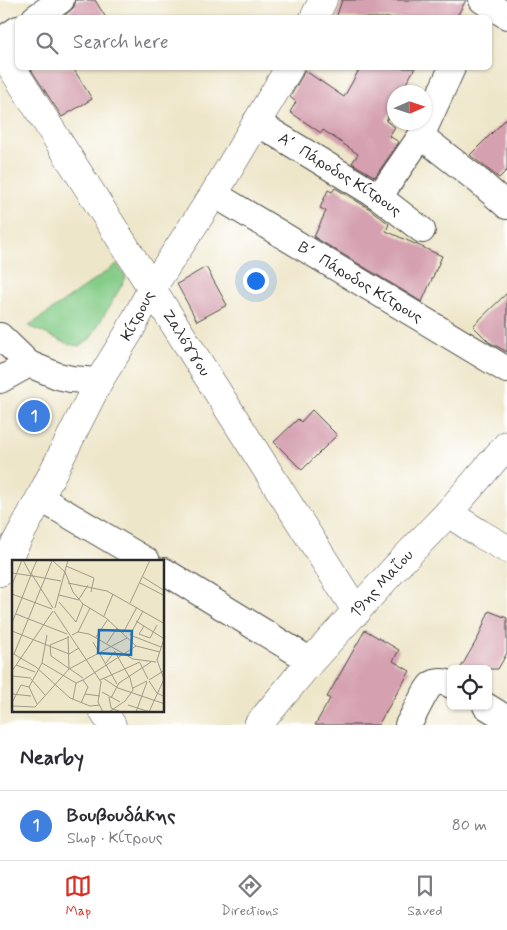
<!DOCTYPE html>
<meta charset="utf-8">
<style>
:root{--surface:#fff;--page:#f2f2f3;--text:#2b2b33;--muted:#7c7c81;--line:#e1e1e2;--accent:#d93025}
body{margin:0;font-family:Mynerve,sans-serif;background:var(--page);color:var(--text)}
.controls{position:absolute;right:15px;bottom:15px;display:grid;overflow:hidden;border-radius:8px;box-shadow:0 1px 4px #0004}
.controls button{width:45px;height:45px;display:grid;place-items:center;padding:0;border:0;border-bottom:1px solid var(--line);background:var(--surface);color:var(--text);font:25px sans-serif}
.compass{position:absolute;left:387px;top:85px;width:45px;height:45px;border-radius:50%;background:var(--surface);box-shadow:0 1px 4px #0004;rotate:87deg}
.you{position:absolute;left:255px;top:280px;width:18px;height:18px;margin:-12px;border:4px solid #fff;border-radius:50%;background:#1a73e8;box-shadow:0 0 0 8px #1a73e833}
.badge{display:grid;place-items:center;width:32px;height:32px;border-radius:50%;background:var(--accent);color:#fff;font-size:16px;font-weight:700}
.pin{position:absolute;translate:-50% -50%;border:2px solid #fff;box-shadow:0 1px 5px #0006}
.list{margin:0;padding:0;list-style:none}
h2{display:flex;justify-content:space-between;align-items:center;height:65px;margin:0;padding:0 20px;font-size:21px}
h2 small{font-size:16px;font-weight:400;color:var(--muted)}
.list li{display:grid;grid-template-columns:32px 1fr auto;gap:15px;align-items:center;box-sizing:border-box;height:70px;padding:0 20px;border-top:1px solid var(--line)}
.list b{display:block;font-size:19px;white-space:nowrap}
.list p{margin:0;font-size:16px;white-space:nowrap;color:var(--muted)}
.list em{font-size:16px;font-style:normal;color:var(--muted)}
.icon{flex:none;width:28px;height:28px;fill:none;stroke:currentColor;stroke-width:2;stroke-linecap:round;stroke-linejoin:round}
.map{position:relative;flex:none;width:507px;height:725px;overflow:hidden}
.search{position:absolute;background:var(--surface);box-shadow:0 1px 4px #0004;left:15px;right:15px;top:15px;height:55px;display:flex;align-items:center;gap:12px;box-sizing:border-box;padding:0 18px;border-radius:8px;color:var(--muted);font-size:19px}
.sheet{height:135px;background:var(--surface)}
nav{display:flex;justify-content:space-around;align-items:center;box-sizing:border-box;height:70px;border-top:1px solid var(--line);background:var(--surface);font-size:14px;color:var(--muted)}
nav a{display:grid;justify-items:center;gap:2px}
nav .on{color:var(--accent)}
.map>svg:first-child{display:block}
.green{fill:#84cc88;stroke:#587c5a}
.building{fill:#d5a1b0}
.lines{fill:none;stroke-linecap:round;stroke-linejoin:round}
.minor-casing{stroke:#484743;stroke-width:28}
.tertiary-casing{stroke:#484743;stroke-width:29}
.secondary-casing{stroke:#484743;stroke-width:29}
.minor{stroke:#fff;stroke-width:26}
.tertiary{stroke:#fff;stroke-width:28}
.secondary{stroke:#fff;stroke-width:28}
.labels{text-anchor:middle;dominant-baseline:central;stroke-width:5;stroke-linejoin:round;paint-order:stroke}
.street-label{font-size:16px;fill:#2b2b2b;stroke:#fff}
.inset-road{fill:none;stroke:#a09b8a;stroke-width:1}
.view{fill:#1f6fb2;fill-opacity:0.15;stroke:#1f6fb2;stroke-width:2.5}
.inset-edge{fill:none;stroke:#2b2b2b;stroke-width:2.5}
</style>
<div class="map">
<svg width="507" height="725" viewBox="0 0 507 725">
<rect width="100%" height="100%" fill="#fff"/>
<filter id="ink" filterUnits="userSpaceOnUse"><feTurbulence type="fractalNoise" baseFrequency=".02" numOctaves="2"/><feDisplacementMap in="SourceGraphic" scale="10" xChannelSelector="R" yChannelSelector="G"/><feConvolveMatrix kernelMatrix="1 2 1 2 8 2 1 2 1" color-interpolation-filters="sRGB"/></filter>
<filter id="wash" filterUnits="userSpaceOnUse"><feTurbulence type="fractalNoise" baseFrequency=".0096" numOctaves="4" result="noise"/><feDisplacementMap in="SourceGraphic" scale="20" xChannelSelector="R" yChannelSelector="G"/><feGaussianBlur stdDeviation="1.12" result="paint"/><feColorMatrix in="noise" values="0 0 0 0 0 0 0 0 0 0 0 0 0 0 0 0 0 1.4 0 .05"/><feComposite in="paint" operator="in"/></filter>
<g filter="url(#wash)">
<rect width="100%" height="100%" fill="#eee6c9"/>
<path class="green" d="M 117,264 L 126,278 L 90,339 L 79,346 L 68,344 L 29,326 Z"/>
<g id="blocks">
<path class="building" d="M 76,0 L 95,0 L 106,18 L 62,18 L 74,7 Z
M 342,0 L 466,0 L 456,18 L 336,18 Z
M 30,68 L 73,68 L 92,99 L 62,117 Z
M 360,68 L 415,68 L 401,92 L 394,92 L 394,105 L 386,121 L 395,127 L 389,136 L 399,142 L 375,177 L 352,163 L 358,154 L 323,130 L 321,133 L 290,112 L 296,102 L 290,97 L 302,76 L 304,70 L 344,97 Z
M 507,118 L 507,170 L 499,178 L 470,155 Z
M 335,188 L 370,209 L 389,224 L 386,231 L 442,256 L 422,302 L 314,237 L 326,211 L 320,208 L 328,190 L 332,192 Z
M 206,267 L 227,305 L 197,321 L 177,284 Z
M 507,293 L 507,352 L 489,342 L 473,326 Z
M 312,410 L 337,435 L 302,470 L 274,442 L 298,419 L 301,422 Z
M 489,611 L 507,618 L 507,653 L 498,669 L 460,669 L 479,636 Z
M 365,630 L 399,650 L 393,661 L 410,671 L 378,725 L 315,725 L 330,699 L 327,697 Z"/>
</g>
</g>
<g filter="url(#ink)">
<use href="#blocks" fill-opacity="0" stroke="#484743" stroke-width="1"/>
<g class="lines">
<g class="minor-casing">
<g id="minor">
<path d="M 482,0 L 507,16"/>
<path d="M 35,18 L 61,0"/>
<path d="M 0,41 L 18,29"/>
<path id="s1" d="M 256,122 L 379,197 L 422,230"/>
<path d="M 421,136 L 480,182 L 507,206"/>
<path id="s2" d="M 214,194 L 507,370"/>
<path d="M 379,197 L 421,136 L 452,68"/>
<path d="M 0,336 L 29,364 L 58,376 L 71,379 L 99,381"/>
<path d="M 0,380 L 29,364"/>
<path d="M 40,498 L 147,561"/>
<path d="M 164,571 L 311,661"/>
<path d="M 486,706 L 507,719"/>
<path d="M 408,725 C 413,717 425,690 431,685 C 436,681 445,681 451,685"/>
</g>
</g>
<g class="tertiary-casing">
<g id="tertiary">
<path id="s3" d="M 0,49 L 357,612"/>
<path d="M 448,513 L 479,533 L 507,549"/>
<path d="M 103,711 L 112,725"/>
<path id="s4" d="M 258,725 L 311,661 L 398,565 L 448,513 L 507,445"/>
</g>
</g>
<g class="secondary-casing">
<g id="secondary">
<path d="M 314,18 L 323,0"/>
<path id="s5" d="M 0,572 L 40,498 L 99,381 L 128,334 L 152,288 L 214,194 L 289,68"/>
</g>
</g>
<use href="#minor" class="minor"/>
<use href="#tertiary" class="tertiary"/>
<use href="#secondary" class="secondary"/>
</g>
</g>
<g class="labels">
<g class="street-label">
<text stroke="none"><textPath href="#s1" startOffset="99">Α΄ Πάροδος Κίτρους</textPath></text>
<text stroke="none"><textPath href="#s2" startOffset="171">Β΄ Πάροδος Κίτρους</textPath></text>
<text stroke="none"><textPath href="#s5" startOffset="291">Κίτρους</textPath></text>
<text stroke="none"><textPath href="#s3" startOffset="348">Ζαλόγγου</textPath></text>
<text stroke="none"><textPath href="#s4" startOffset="188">19ης Μαΐου</textPath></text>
</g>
</g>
<g transform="translate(12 560)">
<rect width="152" height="152" fill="#eee6c9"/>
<path class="inset-road" d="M 40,0 L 53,12 L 61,32 L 71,44 L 94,58 L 124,86 L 148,92M 54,6 L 82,18 L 79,32M 0,13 L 21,16M 19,13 L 41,48M 18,16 L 25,0M 21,16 L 49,21M 131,17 L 153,31M 56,23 L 95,31 L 153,64M 128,23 L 153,36M 0,25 L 10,0M 0,34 L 40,49M 47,35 L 67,40M 67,39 L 76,25M 47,42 L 64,62 L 71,44M 118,43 L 138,0M 43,48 L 56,0M 42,51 L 89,122 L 86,142 L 91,152M 131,51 L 118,75 L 149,87M 4,54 L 55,74M 92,56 L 101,34M 124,61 L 151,78M 0,63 L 19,15 L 11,0M 132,66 L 127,74 L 138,78 L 145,65M 0,71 L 57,94 L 67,88M 66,72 L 78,48M 111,73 L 125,47M 60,75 L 66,72 L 77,74 L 121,99 L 144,102M 56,76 L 57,109M 84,77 L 96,59M 81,82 L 105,124M 95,83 L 105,68M 38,85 L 39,96 L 71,118M 38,85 L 57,77M 0,93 L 24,107 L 58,138 L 78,146 L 88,145M 2,94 L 40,1M 145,100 L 153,76M 30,103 L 64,123M 94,103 L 103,91M 128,103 L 136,119M 4,105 L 23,112M 0,111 L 41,51M 0,116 L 19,118M 91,118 L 106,128 L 153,144M 19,119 L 33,135M 71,120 L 124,86M 88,120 L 128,102M 137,120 L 153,110M 137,121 L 145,133 L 153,137M 121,128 L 135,121M 90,132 L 108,142M 0,134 L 19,136M 73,134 L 88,136M 97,137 L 99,148 L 109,152M 99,138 L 107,123 L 139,102M 61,139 L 64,123 L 71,120 L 76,127 L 69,143M 1,141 L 9,125 L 17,127M 25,144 L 17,127 L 30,103 L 35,75M 116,145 L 138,152M 0,146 L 23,147 L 57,109 L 115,78M 97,152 L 113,141 L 121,130 L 118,118 L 103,92M 124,152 L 135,122M 137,152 L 152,119 L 145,100"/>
<path class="view" d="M 87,70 L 120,71 L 119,95 L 86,93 Z"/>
<rect width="152" height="152" class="inset-edge"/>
</g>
</svg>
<div class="controls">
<button><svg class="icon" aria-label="locate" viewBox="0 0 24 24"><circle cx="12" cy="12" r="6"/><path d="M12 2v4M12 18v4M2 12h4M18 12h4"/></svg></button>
</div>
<svg class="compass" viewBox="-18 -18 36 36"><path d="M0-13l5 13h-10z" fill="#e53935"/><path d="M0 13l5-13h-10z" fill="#7c7c81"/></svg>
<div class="you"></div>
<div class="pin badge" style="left:34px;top:416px;background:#3f7fe0">1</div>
<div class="search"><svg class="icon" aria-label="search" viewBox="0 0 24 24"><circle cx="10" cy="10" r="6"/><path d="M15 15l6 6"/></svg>Search here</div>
</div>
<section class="sheet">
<h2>Nearby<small></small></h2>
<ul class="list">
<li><span class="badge" style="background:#3f7fe0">1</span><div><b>Βουβουδάκης</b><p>Shop · Κίτρους</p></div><em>80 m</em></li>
</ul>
</section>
<nav>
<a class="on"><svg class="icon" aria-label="map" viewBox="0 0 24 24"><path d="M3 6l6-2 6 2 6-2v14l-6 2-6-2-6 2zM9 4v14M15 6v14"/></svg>Map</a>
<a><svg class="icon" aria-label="directions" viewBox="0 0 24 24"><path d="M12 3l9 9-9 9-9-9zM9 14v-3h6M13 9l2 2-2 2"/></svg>Directions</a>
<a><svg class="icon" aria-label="saved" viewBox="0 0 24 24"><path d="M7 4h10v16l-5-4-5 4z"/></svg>Saved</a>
</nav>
